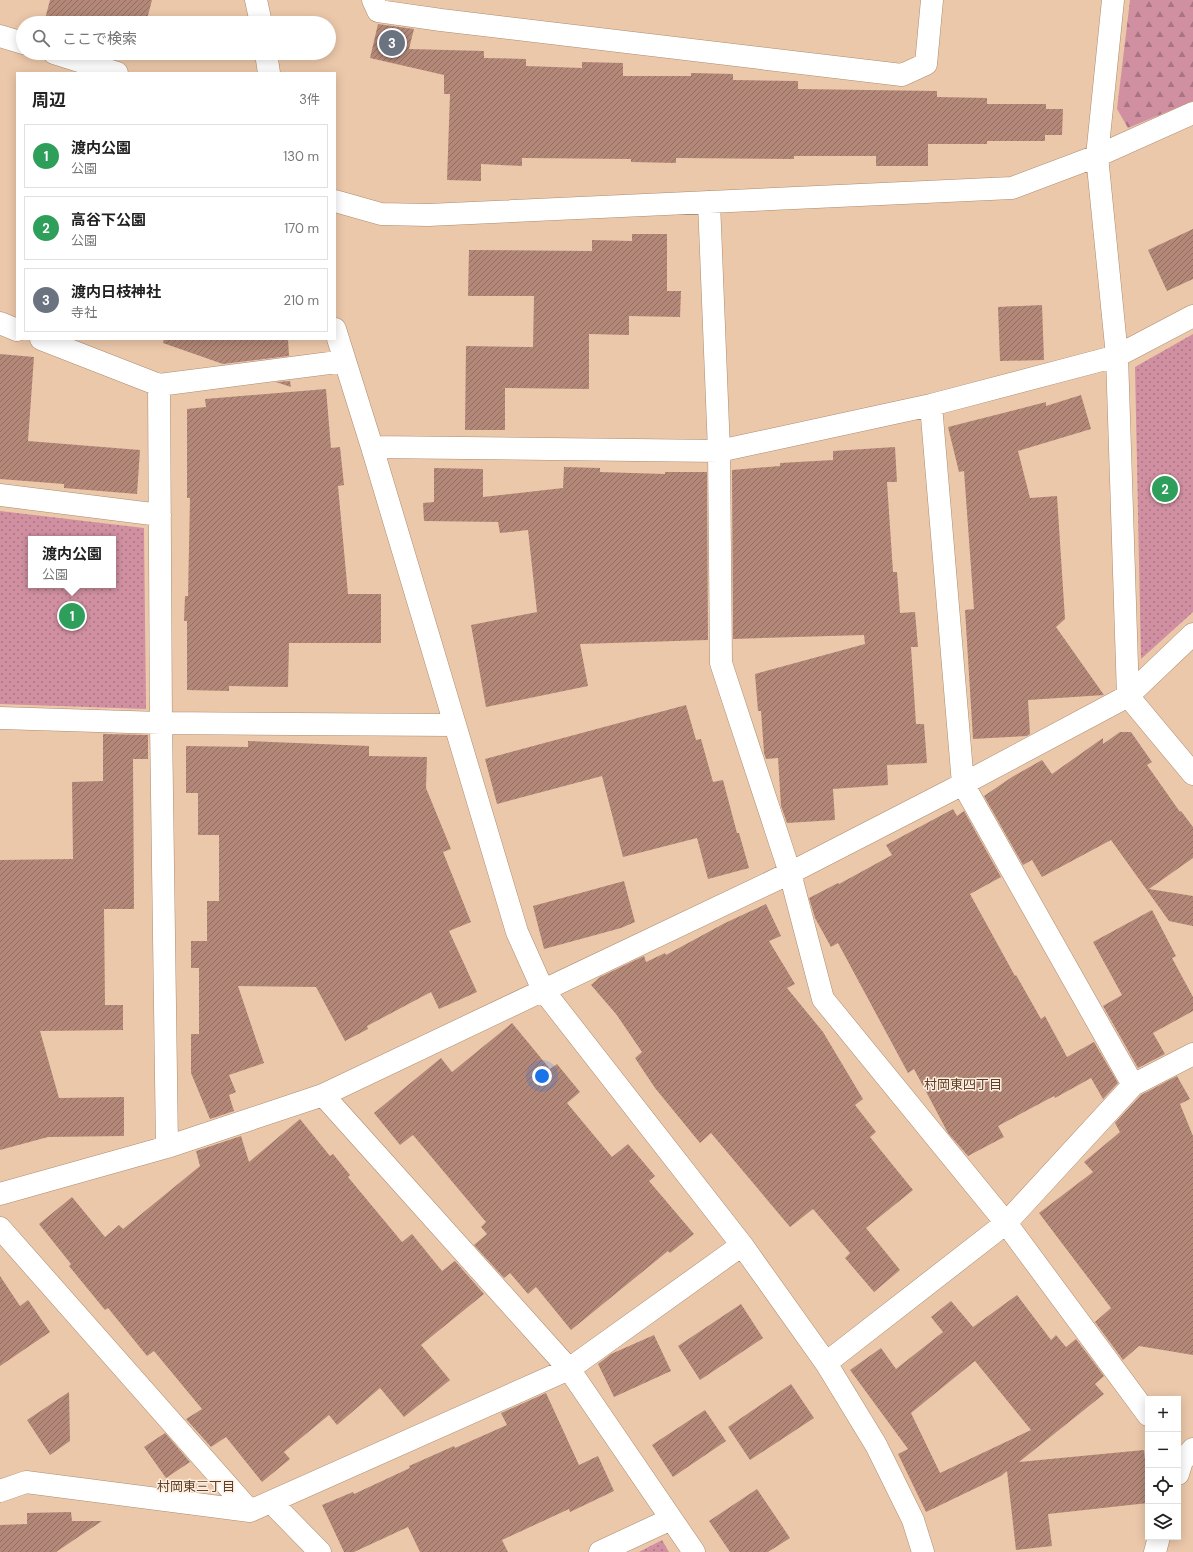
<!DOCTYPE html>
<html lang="ja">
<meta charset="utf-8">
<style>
:root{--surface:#fff;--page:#f2f2f2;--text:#222;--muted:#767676;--line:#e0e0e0;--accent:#0b8043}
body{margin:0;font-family:"DM Sans","Noto Sans JP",sans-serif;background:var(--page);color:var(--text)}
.controls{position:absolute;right:12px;bottom:12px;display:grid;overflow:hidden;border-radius:0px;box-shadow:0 2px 10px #0003}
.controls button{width:36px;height:36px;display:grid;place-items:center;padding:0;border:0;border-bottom:1px solid var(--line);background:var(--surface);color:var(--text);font:20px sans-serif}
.you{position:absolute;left:542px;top:1076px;width:14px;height:14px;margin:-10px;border:3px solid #fff;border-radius:50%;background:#1a73e8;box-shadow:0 0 0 6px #1a73e833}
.badge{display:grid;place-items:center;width:26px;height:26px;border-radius:50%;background:var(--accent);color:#fff;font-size:13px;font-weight:700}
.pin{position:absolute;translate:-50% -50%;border:2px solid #fff;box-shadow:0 1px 4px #0006}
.popup{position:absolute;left:28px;top:536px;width:88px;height:52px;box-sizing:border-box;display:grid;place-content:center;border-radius:0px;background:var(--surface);filter:drop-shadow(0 1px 3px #0005);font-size:13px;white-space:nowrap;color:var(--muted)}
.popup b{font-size:15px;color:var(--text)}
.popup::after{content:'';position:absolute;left:50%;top:100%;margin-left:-8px;border:8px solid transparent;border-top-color:var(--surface)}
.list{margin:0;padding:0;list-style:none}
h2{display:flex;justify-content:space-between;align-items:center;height:52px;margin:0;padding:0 16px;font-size:17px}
h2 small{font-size:13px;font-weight:400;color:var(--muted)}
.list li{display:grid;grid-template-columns:26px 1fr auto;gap:12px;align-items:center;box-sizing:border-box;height:64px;margin:0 8px 8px;padding:0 8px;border:1px solid var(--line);border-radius:0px}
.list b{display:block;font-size:15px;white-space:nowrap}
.list p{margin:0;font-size:13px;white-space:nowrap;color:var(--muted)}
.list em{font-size:13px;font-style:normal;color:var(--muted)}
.icon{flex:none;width:22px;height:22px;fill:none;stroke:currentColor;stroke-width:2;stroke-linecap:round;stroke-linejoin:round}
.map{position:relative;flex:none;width:1193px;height:1552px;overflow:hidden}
.search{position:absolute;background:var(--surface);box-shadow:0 2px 10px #0003;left:16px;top:16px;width:320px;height:44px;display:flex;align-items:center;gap:10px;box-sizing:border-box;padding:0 14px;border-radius:22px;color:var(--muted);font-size:15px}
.panel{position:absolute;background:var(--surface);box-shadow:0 2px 10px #0003;left:16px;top:72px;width:320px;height:268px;border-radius:0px}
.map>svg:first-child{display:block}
.forest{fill:url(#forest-firs)}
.park{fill:url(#park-dots);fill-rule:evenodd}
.building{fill:url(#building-hatch);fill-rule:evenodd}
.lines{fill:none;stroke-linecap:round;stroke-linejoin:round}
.minor-casing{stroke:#ac8b6e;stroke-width:23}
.minor{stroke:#fff;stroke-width:22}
.labels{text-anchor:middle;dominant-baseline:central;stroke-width:3;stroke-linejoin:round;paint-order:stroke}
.neighbourhood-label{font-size:13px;fill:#5e4025;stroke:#fdeee1}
</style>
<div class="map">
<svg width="1193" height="1552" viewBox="0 0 1193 1552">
<defs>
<pattern id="forest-firs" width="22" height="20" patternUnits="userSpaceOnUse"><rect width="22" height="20" fill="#d090a1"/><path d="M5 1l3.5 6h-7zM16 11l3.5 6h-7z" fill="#a97582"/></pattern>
<pattern id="park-dots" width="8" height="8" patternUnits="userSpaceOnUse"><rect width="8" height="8" fill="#d090a1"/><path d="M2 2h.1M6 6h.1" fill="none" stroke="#a97582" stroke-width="1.8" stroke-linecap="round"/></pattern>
<pattern id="building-hatch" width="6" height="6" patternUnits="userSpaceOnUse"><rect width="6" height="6" fill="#b38878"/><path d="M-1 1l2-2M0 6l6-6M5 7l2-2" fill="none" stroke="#926e61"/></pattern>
</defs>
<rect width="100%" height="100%" fill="#ecc8aa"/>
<path class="forest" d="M 1130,0 L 1193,0 L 1193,101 L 1128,128 L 1117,109 Z"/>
<path class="park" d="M 1193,334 L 1193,612 L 1141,659 L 1135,367 Z
M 0,511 L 144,528 L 146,709 L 0,704 ZM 31,539 L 113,539 L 113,585 L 31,585 Z
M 662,1540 L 669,1552 L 639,1552 Z"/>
<path class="building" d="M 50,0 L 152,0 L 146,23 L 44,23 Z
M 378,24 L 414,29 L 409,49 L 484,51 L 484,58 L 526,59 L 526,66 L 582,68 L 582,62 L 623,63 L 623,76 L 691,76 L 691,73 L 733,74 L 733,80 L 798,81 L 798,89 L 937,91 L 937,97 L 987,98 L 987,104 L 1046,104 L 1046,109 L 1063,109 L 1062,135 L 1045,135 L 1045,141 L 987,141 L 987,144 L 928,144 L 928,166 L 876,166 L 876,156 L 794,156 L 794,159 L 676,158 L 676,163 L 631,162 L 631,159 L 522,158 L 522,166 L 481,164 L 481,181 L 447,180 L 450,94 L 444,94 L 444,75 L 370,58 Z
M 1193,229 L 1193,279 L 1167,291 L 1148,250 Z
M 632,234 L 667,234 L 667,291 L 681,291 L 680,317 L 629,316 L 629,335 L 589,334 L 589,389 L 505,388 L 505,430 L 465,430 L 466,346 L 533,347 L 534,296 L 468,296 L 469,250 L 592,251 L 592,240 L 632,241 Z
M 1042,305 L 1044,360 L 1000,361 L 998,307 Z
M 164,339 L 288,339 L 289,356 L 223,364 L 163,343 Z
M 0,354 L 34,357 L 28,441 L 140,450 L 137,494 L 64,488 L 64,484 L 0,479 Z
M 290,381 L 291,387 L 276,382 Z
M 326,389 L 331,448 L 340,447 L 344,485 L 338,486 L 348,594 L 381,594 L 381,643 L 289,643 L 288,687 L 229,686 L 229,691 L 187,690 L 187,621 L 184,621 L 185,596 L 188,596 L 190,498 L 187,498 L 187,409 L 206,407 L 205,399 Z
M 1081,395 L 1091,429 L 1018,451 L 1030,498 L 1057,496 L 1065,619 L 1056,627 L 1104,695 L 1028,700 L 1030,734 L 1027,736 L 973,739 L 965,610 L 974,609 L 964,471 L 959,472 L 948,427 L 1046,402 L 1046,406 Z
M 895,447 L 897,482 L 887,482 L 893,572 L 897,572 L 900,613 L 915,612 L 918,647 L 911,647 L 916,724 L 924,724 L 927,763 L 887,765 L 888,785 L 833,789 L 835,820 L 787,823 L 781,806 L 778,758 L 766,759 L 764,753 L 761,711 L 758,711 L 755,674 L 865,644 L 864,635 L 733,639 L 732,470 L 780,466 L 780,463 L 833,460 L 833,451 Z
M 564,467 L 600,468 L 600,472 L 665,474 L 665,472 L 707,472 L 708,640 L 580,644 L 588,686 L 486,707 L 471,625 L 537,612 L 528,530 L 500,533 L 498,522 L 424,521 L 423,503 L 434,502 L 434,468 L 483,469 L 483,497 L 563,488 Z
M 686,705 L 696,740 L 701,739 L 713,782 L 723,780 L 737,833 L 739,833 L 749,868 L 708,879 L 697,838 L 623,857 L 602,776 L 497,804 L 485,759 Z
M 1120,732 L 1131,732 L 1152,762 L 1147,765 L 1180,812 L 1181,811 L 1193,827 L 1193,858 L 1149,889 L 1193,896 L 1193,926 L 1169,921 L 1111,840 L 1042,877 L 1032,860 L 1023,865 L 984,796 L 1012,777 L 1042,760 L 1052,774 L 1103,738 L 1103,744 Z
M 103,734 L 148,735 L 148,759 L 133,759 L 134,909 L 104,909 L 105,1005 L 123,1005 L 123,1030 L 40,1031 L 59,1098 L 124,1097 L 124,1136 L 48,1137 L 0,1150 L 0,860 L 73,859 L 72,782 L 103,781 Z
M 248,741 L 369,746 L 369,756 L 427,757 L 426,788 L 451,849 L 443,852 L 471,922 L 449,931 L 477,992 L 439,1009 L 431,992 L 367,1026 L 368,1029 L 345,1041 L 316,987 L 238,986 L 264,1063 L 229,1075 L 236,1092 L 229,1095 L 234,1111 L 210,1119 L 191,1073 L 191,1034 L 199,1034 L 199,968 L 191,968 L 191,941 L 207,941 L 207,901 L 219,901 L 219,835 L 198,835 L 198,793 L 186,793 L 186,746 L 248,747 Z
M 953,809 L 957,816 L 964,811 L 1001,877 L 970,894 L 1015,976 L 1016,975 L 1041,1019 L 1045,1016 L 1067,1057 L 1094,1042 L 1118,1083 L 1103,1099 L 1091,1078 L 1055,1098 L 1054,1096 L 998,1126 L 1004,1137 L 968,1156 L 948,1133 L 914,1069 L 908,1073 L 838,943 L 831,947 L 815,918 L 809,898 L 838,883 L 839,884 L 892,855 L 886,845 Z
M 624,881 L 635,922 L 621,928 L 544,949 L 533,906 Z
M 766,904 L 781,936 L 769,941 L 795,984 L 787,988 L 823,1032 L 863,1099 L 855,1105 L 876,1132 L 870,1137 L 913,1190 L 866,1228 L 900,1270 L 874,1292 L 845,1258 L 850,1253 L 813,1209 L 790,1227 L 711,1133 L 700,1143 L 655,1088 L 635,1058 L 642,1052 L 616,1014 L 591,985 L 600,977 L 644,956 L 646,962 L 665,953 L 666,955 L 725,923 Z
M 1152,910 L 1176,956 L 1172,958 L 1193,997 L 1193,1011 L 1153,1033 L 1165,1054 L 1138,1068 L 1103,1006 L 1122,995 L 1093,942 Z
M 512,1023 L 550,1069 L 557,1064 L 580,1092 L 567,1103 L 612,1157 L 628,1144 L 655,1176 L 649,1181 L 694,1234 L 670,1253 L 668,1251 L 571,1330 L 536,1287 L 528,1294 L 510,1273 L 504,1278 L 474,1245 L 487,1234 L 481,1227 L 486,1222 L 413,1135 L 400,1145 L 374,1113 L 441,1058 L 452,1072 Z
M 1177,1076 L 1190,1099 L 1180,1104 L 1193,1136 L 1193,1355 L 1139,1346 L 1123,1360 L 1095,1322 L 1111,1308 L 1039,1213 L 1093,1172 L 1084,1162 L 1120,1132 L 1115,1123 L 1141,1095 Z
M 300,1119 L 330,1156 L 333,1154 L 350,1175 L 348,1177 L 402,1242 L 412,1234 L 442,1271 L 455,1261 L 484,1294 L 421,1345 L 450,1380 L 404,1417 L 380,1388 L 337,1425 L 329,1415 L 284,1452 L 290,1459 L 262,1482 L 226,1437 L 211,1447 L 186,1419 L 202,1409 L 154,1351 L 147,1356 L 108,1308 L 105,1310 L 69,1266 L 71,1264 L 39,1224 L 72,1197 L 105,1237 L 119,1225 L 123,1229 L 200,1166 L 196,1151 L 241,1136 L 249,1162 Z
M 0,1276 L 20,1306 L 28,1300 L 50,1332 L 0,1366 Z
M 1017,1295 L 1051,1340 L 1056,1335 L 1066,1347 L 1076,1339 L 1104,1376 L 1095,1384 L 1104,1394 L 1019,1462 L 1144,1450 L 1148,1487 L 1148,1503 L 1048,1514 L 1052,1546 L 1016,1550 L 1007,1471 L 1001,1476 L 926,1512 L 898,1454 L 908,1449 L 850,1370 L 881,1348 L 896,1369 L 943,1332 L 931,1317 L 951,1301 L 973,1327 ZM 975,1361 L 1031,1430 L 940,1473 L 911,1413 Z
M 741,1304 L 763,1338 L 700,1380 L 678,1346 Z
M 654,1335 L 671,1371 L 614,1397 L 598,1364 L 611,1354 Z
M 791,1384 L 814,1418 L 750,1460 L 728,1427 Z
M 69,1392 L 70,1441 L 50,1455 L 27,1420 Z
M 546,1393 L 579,1465 L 598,1456 L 614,1491 L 570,1512 L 569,1509 L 502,1540 L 508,1552 L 420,1552 L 408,1527 L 354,1552 L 344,1552 L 322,1505 L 353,1492 L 354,1494 L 410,1468 L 409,1466 L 454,1446 L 455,1448 L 507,1425 L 501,1413 Z
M 705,1410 L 726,1441 L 673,1477 L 652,1445 Z
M 165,1433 L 190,1462 L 166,1478 L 144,1447 Z
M 757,1489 L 790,1538 L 768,1552 L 730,1552 L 709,1521 Z
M 71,1512 L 72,1521 L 102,1521 L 56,1552 L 0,1552 L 0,1525 L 27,1524 L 27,1513 Z"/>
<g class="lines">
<g class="minor-casing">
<path id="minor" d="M 256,0 L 261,23
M 373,0 L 378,11 L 441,20 L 902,75 L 926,64 L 932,0
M 1113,0 L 1097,156 L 1117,356 L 1128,696 L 1193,774
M 0,36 L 23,43
M 54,53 L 117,73
M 266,53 L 269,73
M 335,201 L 381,214 L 428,215 L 1012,188 L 1097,156 L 1193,113
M 709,202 L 719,451 L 721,663 L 790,873 L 823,999 L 1006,1223 L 826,1363
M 0,323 L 17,330
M 335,329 L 372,447 L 517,932 L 543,990 L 742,1245 L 826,1363 L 876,1445 L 913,1520 L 923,1552
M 41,339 L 159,385 L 345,361
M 159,385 L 161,723 L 167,1147
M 931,405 L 963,784 L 1133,1085
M 372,447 L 719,451 L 931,405 L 1117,356 L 1193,316
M 0,495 L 160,515
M 0,718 L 161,723 L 454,725
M 323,1095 L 569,1369 L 694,1552
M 0,1194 L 167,1147 L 323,1095 L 790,873 L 963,784 L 1128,696 L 1193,634
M 0,1228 L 250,1511
M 1148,1415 L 1006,1223 L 1133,1085 L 1193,1054
M 1178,1474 L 1182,1461 L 1193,1449
M 0,1491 L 26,1482 L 250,1511 L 569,1369 L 742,1245
M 271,1502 L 320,1552
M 600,1552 L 671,1519
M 1155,1552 L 1159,1537"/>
</g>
<use href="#minor" class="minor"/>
</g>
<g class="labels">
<g class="neighbourhood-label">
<text x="963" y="1084">村岡東四丁目</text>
<text x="196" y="1486">村岡東三丁目</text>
</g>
</g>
</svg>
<div class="controls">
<button>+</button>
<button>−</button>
<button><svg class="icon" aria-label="locate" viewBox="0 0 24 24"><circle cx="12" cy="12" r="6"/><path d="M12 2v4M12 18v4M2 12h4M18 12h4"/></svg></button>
<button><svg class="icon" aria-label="layers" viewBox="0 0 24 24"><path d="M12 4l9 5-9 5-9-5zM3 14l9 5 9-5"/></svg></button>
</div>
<div class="you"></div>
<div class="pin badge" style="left:72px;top:616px;background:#2e9e5b">1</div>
<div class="popup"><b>渡内公園</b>公園</div>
<div class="pin badge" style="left:1165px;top:489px;background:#2e9e5b">2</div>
<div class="pin badge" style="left:392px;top:43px;background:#6b7280">3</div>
<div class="search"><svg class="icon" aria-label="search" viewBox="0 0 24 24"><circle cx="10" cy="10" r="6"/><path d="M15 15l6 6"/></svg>ここで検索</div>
<section class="panel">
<h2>周辺<small>3件</small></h2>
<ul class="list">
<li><span class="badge" style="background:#2e9e5b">1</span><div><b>渡内公園</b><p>公園</p></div><em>130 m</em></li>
<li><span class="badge" style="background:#2e9e5b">2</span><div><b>高谷下公園</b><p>公園</p></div><em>170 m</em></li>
<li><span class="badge" style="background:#6b7280">3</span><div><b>渡内日枝神社</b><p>寺社</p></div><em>210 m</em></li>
</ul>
</section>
</div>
